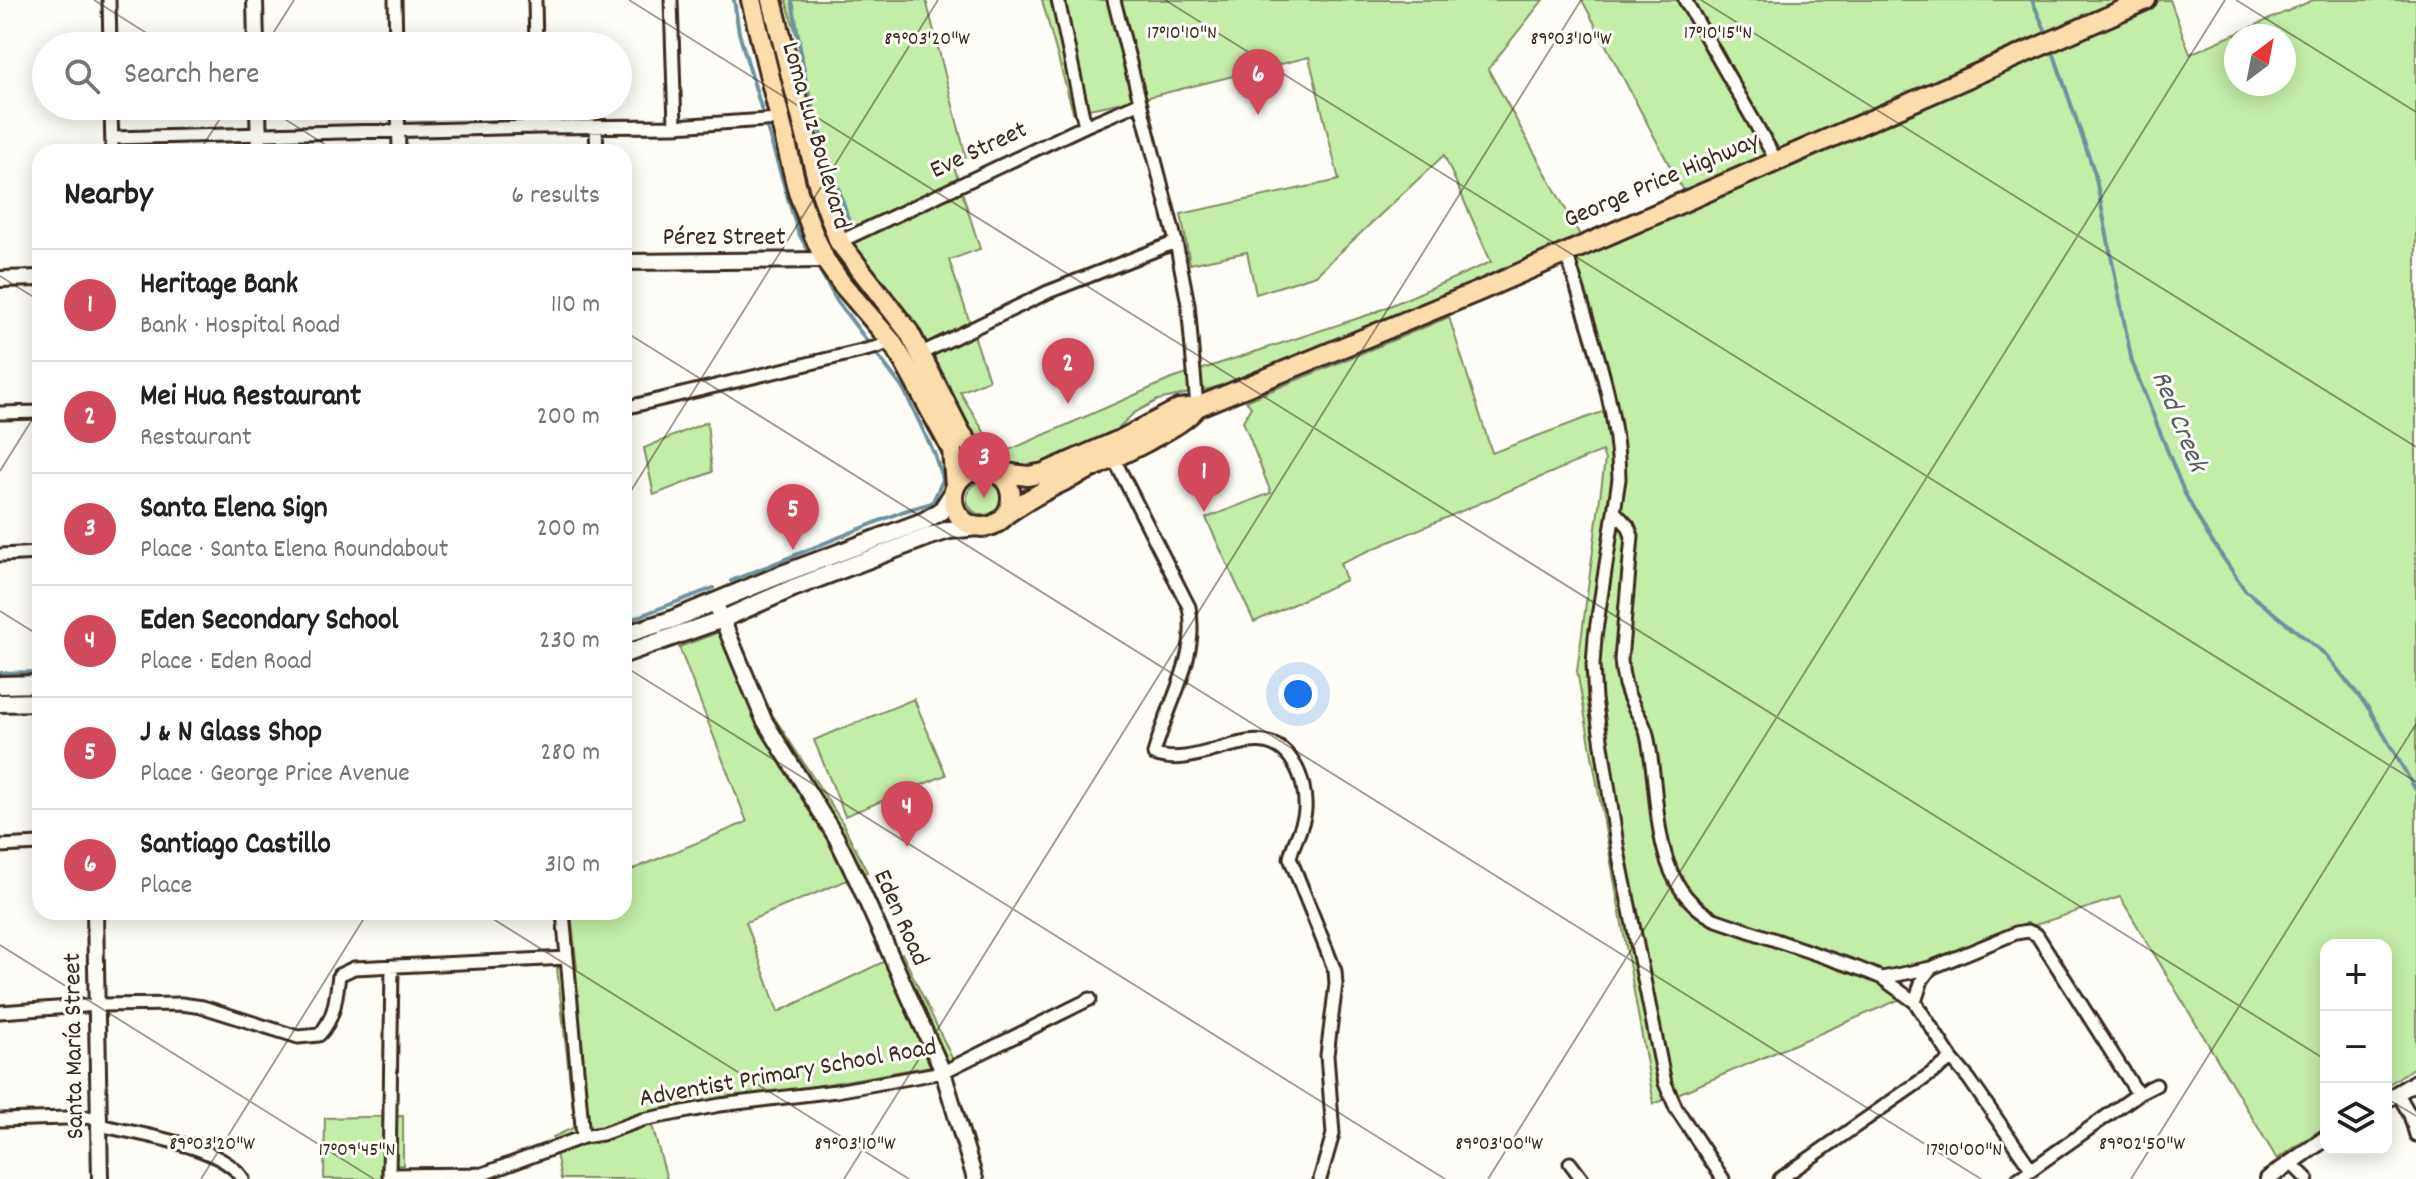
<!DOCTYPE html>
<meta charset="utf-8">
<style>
:root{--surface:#fff;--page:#f2f2f2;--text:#202124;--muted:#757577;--line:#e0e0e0;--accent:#d1495b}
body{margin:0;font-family:Dekko,sans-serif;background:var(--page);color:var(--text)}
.controls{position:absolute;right:24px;bottom:24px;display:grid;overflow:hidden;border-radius:16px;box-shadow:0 4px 20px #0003}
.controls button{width:72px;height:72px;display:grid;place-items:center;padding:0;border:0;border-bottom:2px solid var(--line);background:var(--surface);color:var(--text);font:40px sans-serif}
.compass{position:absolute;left:2224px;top:24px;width:72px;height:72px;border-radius:50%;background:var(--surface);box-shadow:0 4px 20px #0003;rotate:32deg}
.you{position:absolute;left:1298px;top:694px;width:28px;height:28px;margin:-20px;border:6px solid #fff;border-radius:50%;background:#1a73e8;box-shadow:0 0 0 12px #1a73e833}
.badge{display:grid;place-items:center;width:52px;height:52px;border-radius:50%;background:var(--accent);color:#fff;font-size:26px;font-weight:700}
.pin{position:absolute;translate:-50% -66px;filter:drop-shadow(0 2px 4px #0008)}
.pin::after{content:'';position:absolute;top:42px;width:28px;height:24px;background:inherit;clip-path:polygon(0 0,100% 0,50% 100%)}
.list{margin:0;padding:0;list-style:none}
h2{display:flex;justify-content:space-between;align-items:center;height:104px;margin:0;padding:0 32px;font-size:34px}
h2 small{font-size:26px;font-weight:400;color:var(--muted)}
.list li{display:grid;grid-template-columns:52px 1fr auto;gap:24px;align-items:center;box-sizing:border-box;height:112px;padding:0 32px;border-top:2px solid var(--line)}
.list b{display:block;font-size:30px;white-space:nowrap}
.list p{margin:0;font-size:26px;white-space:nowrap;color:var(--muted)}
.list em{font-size:26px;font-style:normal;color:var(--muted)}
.icon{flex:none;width:44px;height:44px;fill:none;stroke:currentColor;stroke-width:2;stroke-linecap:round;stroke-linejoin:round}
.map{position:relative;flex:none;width:2416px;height:1179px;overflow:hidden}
.search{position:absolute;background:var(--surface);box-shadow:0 4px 20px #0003;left:32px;top:32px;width:600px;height:88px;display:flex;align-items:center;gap:20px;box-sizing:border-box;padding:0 28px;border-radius:44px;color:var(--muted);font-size:30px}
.panel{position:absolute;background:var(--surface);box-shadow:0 4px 20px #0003;left:32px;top:144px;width:600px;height:776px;border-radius:24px}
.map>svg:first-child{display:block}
.green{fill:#c4eda8;stroke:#808c63;stroke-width:2;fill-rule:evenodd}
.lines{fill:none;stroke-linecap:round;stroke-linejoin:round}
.stream{stroke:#6e929d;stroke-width:4}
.minor-casing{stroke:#3b2a1e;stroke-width:17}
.tertiary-casing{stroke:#3b2a1e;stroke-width:20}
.secondary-casing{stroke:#3b2a1e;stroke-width:22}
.trunk-casing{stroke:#3b2a1e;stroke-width:24}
.minor{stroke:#fdfcf7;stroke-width:11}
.tertiary{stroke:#fdfcf7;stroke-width:14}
.secondary{stroke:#fdfcf7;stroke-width:16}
.trunk{stroke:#fbddab;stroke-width:18}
.ticks{fill:none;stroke:#3b2a1e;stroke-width:2;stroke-opacity:0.45}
.labels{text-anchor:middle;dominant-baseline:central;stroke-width:6;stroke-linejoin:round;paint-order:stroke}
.street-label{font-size:26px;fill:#3b2a1e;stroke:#fdfcf7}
.water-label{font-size:28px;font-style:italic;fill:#545e5e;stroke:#fdfcf7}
.ticks-label{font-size:20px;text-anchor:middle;fill:#3b2a1e;stroke:#fdfcf7;stroke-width:6;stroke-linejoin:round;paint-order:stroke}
</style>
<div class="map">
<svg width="2416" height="1179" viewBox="0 0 2416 1179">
<rect width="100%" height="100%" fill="#fdfcf7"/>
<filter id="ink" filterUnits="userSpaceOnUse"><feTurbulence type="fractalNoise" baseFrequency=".0125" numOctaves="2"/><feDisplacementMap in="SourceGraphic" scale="16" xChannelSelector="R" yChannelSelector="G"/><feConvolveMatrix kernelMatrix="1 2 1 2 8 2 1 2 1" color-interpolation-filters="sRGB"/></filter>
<g filter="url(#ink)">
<path class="green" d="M 786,0 L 926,0 L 966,157 L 953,163 L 980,249 L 949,260 L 989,380 L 960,392 L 998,455 L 1169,380 L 1371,314 L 1491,262 L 1444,155 L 1316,275 L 1256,294 L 1247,252 L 1190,264 L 1181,214 L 1339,180 L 1309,57 L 1149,97 L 1073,112 L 1042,0 L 1543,0 L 1488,69 L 1581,237 L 1376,326 L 1235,383 L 1158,400 L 1134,413 L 1116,430 L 1053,463 L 1029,468 L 1011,466 L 986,454 L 974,436 L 921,331 L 879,280 L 848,236 L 837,209 L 822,158 L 802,79 L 798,41 Z
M 1582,0 L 2123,0 L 1683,191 Z
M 2161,0 L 2170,0 L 2190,54 L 2313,0 L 2416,0 L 2416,1066 L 2386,1086 L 2386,945 L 2326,945 L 2326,1126 L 2277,1159 L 2120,897 L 1878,977 L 1901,999 L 1654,1104 L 1577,671 L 1605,460 L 1602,451 L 1340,563 L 1346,580 L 1254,622 L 1206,518 L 1271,493 L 1243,421 L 1251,407 L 1246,401 L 1449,317 L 1492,453 L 1610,409 L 1568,263 ZM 2236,36 L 2284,36 L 2284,84 L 2236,84 Z
M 707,422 L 712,472 L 654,495 L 644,448 Z
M967 498a17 17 0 1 1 34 0a17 17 0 1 1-34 0Z
M 730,628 L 759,711 L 768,708 L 842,822 L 867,872 L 746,922 L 778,1012 L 902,953 L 954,1062 L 649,1115 L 667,1179 L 561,1179 L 553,1137 L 575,1127 L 557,968 L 577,968 L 571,912 L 624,912 L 624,873 L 747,822 L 679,647 Z
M 914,699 L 946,775 L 845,816 L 814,740 Z
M 403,1116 L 403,1165 L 381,1166 L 382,1179 L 324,1179 L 325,1118 Z"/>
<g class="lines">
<path class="stream" d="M 734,0 L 739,33 L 798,232 L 812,257
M 792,0 L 807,88 L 849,222
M 2032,0 L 2048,37
M 2052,49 L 2095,174 L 2132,362 L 2184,492 L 2207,534 L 2245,590 L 2326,655 L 2369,709 L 2416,790
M 731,581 L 904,511 L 932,503 L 943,480 L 934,453 L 904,390 L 837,301 L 817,265
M 624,622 L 713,588
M 0,673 L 40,672"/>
<g class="minor-casing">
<path id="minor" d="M 109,0 L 110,46
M 395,0 L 396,46
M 535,0 L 536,46
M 671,0 L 675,126
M 1058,0 L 1085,126
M 1114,0 L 1176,242 L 1188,304 L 1197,407
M 1685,0 L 1776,160
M 111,106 L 112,152
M 398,106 L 399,152
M 537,106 L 538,127
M 596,128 L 597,152
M 112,138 L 538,127 L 675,126 L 779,119
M 839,242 L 1085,126 L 1139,103
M 1566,251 C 1587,325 1618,401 1619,479 L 1595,637 L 1593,665 L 1595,699 L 1618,851 L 1665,1083 L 1676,1108 L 1723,1179
M 922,353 L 1048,292 L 1176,242
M 624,408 L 878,347 L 891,341
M 0,413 L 40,412
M 1114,459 L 1189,607 C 1200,657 1166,706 1154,754 C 1200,773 1261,711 1293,762 C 1302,775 1306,795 1305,810 C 1304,827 1293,842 1290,858 L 1335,971 L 1336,984 L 1327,1055 L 1333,1134 L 1320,1179
M 1614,511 L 1628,526 L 1632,536 L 1621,660 C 1622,677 1626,692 1634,707 C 1639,717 1645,724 1647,735 C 1662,798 1647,883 1714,919 L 1860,969 L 1882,978 L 1915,1002 L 1952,1059 L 1969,1079 L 2032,1170
M 0,555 L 40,553
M 0,846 L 40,844
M 563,912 L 583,1137
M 1882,978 L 1931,968 L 2016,933 L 2028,931 L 2037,935 L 2138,1094
M 1915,1002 L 1922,980 L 1931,968
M 0,1012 L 98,1005 L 181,1004 L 203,1007 L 298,1037 L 319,1035 C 335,1018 336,998 339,975 L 354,968 L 567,958
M 2397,1092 L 2410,1115 L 2416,1135
M 0,1120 L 100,1117
M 100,1125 C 139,1135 222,1145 243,1179
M 2290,1162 L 2307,1179
M 1570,1163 L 1582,1179
M 389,1175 L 483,1174 L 583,1137 L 602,1134 L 642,1120 L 720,1105 L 836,1091 L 943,1072 L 1090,999
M 389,1179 L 392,966
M 1780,1179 L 1952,1059
M 2018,1179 L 2138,1094 L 2156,1085"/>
</g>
<g class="tertiary-casing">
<path id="tertiary" d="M 255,0 L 256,46
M 258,106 L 259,152
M 624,262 L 825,260
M 0,279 L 40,278
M 715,602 L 764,720 L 836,837 L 857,880 L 943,1072 L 975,1179
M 95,912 L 100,1179
M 2386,1100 L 2416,1082
M 2268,1179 L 2326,1138"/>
</g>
<g class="secondary-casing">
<path id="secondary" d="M 624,635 L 671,620 L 785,573 L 924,521 L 941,511 L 952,494
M 624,654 L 723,619 L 793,588 L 930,536 L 949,530 L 977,527
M 0,685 L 40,684
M 0,703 L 40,702"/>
</g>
<g class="trunk-casing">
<path id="trunk" d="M 751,0 L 798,192 L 813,233 L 825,260 L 842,284 L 891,341 L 904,362 L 952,450 L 955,486
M 772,0 L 819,187 L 839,242 L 909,332 L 961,433 L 987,469
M953 498a29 29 0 1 1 58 0a29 29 0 1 1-58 0Z
M 996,472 L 1028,476 L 1044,473 L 1122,439 L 1179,409 L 1197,407 L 1477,292 L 2146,0
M 1008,513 C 1050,483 1101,466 1146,442 C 1165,431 1183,423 1197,407"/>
</g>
<use href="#minor" class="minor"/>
<use href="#tertiary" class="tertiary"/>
<use href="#secondary" class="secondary"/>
<use href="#trunk" class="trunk"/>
</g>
</g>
<path class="ticks" d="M 94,0 L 167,46M 629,0 L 2326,1060M 1165,0 L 2416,782M 1701,0 L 2416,447M 2236,0 L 2416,112M 265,46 L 294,0M 264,106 L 337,152M 199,152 L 228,106M 0,276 L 40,301M 624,331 L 1981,1179M 0,471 L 40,407M 624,502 L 938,0M 0,611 L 40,636M 624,666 L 1445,1179M 482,912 L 909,1179M 0,945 L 374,1179M 2386,1098 L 2416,1116M 201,1179 L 368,912M 844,1179 L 1581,0M 1488,1179 L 2225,0M 2131,1179 L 2416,724"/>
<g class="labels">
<g class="street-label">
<text transform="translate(815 136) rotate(74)">Loma Luz Boulevard</text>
<text transform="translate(979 151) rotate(-25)">Eve Street</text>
<text transform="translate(1662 181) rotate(-23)">George Price Highway</text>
<text x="724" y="238">Pérez Street</text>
<text transform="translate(900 918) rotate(66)">Eden Road</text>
<text transform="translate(75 1046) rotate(-91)">Santa María Street</text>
<text transform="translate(788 1074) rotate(-10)">Adventist Primary School Road</text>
</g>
<g class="water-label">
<text transform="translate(2177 422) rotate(68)">Red Creek</text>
</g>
</g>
<g class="ticks-label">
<text x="1182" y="38">17°10'10"N</text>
<text x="1718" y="38">17°10'15"N</text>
<text x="927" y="44">89°03'20"W</text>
<text x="1571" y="44">89°03'10"W</text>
<text x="212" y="1149">89°03'20"W</text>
<text x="855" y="1149">89°03'10"W</text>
<text x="1499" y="1149">89°03'00"W</text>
<text x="2142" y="1149">89°02'50"W</text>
<text x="357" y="1155">17°09'45"N</text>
<text x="1964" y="1155">17°10'00"N</text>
</g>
</svg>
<div class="controls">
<button>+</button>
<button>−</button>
<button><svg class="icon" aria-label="layers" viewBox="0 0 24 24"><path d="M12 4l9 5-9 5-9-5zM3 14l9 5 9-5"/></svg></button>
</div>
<svg class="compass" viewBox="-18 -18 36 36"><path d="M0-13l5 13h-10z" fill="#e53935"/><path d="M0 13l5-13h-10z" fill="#757577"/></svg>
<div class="you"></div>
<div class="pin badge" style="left:1204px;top:512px">1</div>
<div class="pin badge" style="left:1068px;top:404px">2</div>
<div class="pin badge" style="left:984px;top:498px">3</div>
<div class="pin badge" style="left:907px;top:847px">4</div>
<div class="pin badge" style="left:793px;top:550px">5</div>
<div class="pin badge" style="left:1258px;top:115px">6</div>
<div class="search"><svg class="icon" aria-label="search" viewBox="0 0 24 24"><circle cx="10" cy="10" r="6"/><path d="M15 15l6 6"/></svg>Search here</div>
<section class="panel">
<h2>Nearby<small>6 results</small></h2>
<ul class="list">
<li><span class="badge">1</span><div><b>Heritage Bank</b><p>Bank · Hospital Road</p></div><em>110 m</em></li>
<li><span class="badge">2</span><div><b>Mei Hua Restaurant</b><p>Restaurant</p></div><em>200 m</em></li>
<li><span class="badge">3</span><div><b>Santa Elena Sign</b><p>Place · Santa Elena Roundabout</p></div><em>200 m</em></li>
<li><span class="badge">4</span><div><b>Eden Secondary School</b><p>Place · Eden Road</p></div><em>230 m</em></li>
<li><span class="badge">5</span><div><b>J &amp; N Glass Shop</b><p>Place · George Price Avenue</p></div><em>280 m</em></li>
<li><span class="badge">6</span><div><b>Santiago Castillo</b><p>Place</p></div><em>310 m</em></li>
</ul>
</section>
</div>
